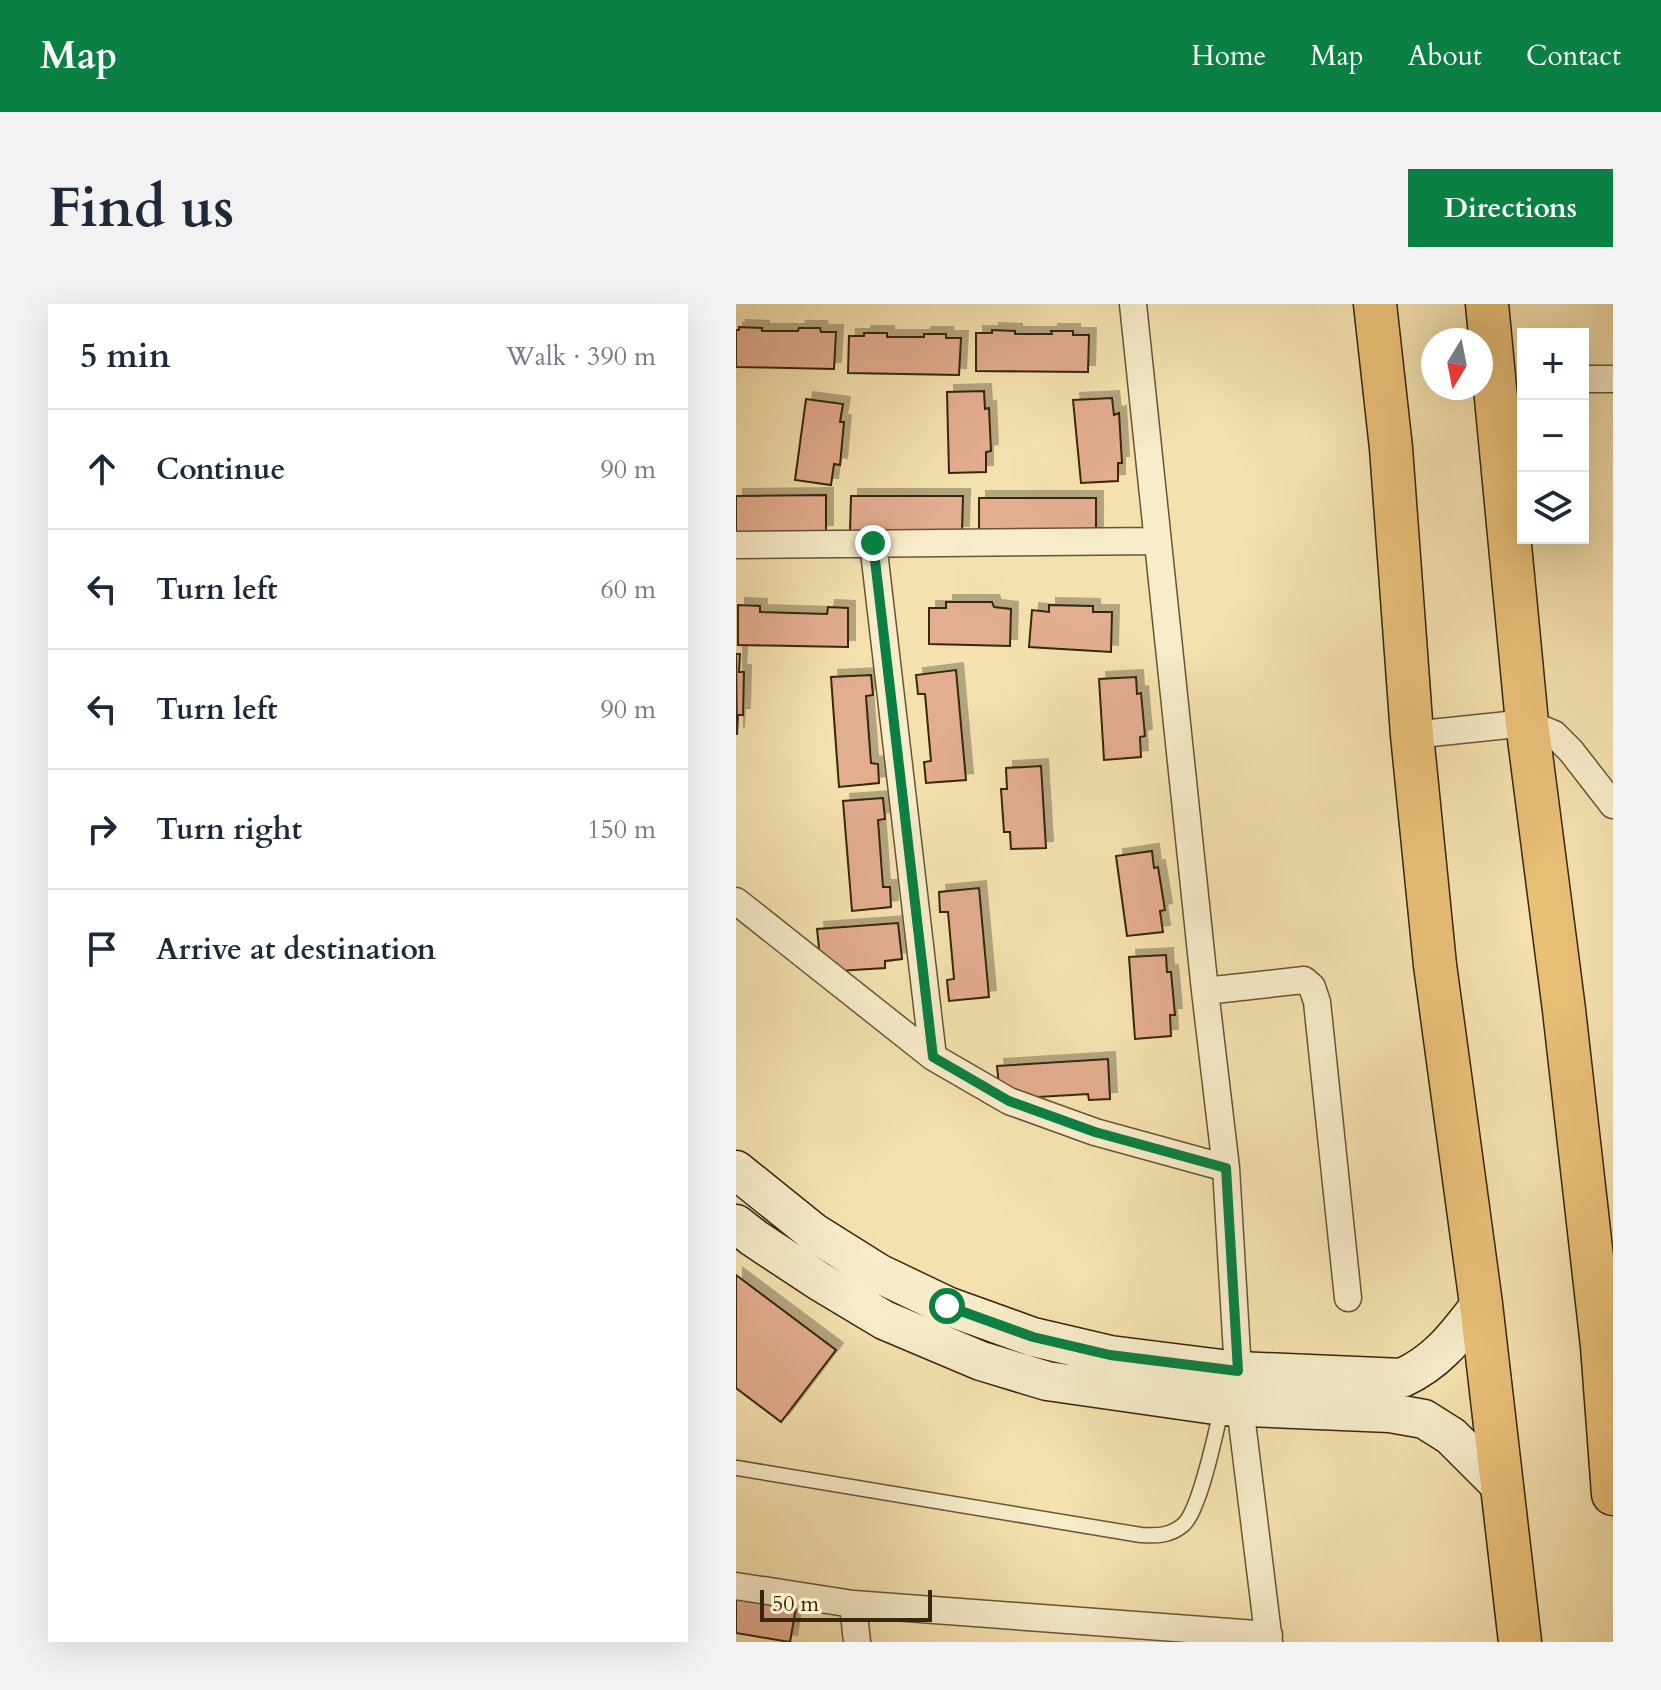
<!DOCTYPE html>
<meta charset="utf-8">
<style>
:root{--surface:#fff;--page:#f2f2f3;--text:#1f2937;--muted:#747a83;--line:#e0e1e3;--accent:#0b8043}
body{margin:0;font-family:Cardo,serif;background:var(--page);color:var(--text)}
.controls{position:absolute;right:24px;top:24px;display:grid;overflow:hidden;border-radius:0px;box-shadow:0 8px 32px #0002}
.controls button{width:72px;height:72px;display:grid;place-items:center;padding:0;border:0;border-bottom:2px solid var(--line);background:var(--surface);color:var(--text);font:40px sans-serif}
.compass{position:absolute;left:685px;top:24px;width:72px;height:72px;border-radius:50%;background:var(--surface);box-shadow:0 8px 32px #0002;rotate:190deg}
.scale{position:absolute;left:24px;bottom:20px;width:172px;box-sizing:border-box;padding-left:8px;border:4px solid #37260e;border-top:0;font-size:22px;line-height:28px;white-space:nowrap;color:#37260e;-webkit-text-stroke:6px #f8ecca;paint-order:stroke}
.stop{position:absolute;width:24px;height:24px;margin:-18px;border:6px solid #0b8043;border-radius:50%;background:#fff}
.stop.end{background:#0b8043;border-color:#fff;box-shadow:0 2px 8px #0008}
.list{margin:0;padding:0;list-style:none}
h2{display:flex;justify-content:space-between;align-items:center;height:104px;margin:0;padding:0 32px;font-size:34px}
h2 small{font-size:26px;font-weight:400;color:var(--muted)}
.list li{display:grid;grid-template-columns:52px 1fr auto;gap:24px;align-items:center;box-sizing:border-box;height:120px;padding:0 32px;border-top:2px solid var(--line)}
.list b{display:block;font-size:30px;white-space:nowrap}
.list em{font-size:26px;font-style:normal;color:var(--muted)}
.icon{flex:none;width:44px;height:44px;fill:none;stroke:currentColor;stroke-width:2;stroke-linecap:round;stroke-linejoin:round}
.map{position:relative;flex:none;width:877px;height:1338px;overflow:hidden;border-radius:0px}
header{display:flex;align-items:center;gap:48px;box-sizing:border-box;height:112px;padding:0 40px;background:var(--accent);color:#fff}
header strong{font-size:38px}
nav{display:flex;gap:44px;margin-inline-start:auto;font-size:28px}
.intro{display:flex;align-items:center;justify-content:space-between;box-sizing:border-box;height:192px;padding:0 48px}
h1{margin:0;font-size:56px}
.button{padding:20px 36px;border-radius:0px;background:var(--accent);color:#fff;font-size:28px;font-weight:700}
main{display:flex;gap:48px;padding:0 48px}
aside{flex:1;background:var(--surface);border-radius:0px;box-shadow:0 8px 32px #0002}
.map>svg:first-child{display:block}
.building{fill:#e3ad90;stroke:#37260e;stroke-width:2;filter:url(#shadow)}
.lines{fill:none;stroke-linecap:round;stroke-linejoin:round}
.service-casing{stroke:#665536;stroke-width:17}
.minor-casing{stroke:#665536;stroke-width:29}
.secondary-casing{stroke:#37260e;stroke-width:41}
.primary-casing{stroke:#37260e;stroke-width:45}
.service{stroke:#f8ecca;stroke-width:14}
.minor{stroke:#f8ecca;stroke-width:26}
.secondary{stroke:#f8ecca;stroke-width:38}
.primary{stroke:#eac077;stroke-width:42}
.route{stroke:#0b8043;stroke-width:10}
</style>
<header>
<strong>Map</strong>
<nav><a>Home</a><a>Map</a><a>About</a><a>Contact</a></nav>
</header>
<div class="intro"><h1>Find us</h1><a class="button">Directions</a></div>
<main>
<aside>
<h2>5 min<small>Walk · 390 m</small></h2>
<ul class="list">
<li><svg class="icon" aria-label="ahead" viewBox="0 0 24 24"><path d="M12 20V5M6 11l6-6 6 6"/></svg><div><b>Continue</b></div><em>90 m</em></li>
<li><svg class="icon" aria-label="left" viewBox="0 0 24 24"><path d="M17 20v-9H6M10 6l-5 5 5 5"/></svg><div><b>Turn left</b></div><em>60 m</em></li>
<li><svg class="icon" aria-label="left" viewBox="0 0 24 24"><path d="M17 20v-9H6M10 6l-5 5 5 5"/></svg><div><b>Turn left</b></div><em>90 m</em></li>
<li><svg class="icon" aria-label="right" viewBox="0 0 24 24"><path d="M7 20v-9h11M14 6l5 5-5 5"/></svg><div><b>Turn right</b></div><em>150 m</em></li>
<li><svg class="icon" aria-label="arrive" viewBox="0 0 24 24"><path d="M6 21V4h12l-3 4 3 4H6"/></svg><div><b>Arrive at destination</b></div></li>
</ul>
</aside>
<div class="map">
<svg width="877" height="1338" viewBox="0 0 877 1338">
<defs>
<filter id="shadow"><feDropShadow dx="7" dy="-7" stdDeviation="0" flood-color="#0004"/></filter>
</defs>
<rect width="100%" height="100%" fill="#f4e1ae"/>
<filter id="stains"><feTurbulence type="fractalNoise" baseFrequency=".0025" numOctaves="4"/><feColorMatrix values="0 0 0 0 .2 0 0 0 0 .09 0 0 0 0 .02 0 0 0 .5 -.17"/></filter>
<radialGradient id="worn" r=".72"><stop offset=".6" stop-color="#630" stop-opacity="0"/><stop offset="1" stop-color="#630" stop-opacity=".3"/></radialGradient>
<path class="building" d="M 3,23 L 26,24 L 26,27 L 62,27 L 63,24 L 84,24 L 85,28 L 100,28 L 98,65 L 0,63 L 0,26 L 3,26 Z
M 256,26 L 279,27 L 279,30 L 316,30 L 315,27 L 337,27 L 337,31 L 353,31 L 352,68 L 240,67 L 240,29 L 256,29 Z
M 128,29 L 151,29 L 151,33 L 188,33 L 188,30 L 210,30 L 210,34 L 225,34 L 223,71 L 112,69 L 113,32 L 128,32 Z
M 248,87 L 249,105 L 253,104 L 255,147 L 250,148 L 250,168 L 213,169 L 211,88 Z
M 376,94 L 378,111 L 383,109 L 386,159 L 382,159 L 382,177 L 345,179 L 337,96 Z
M 70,95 L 107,100 L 104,118 L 108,118 L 104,161 L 98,160 L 95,181 L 59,176 Z
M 90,191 L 90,228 L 0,233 L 0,192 Z
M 115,192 L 227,192 L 226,229 L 114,228 Z
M 243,194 L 360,194 L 360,232 L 243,231 Z
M 210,298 L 256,298 L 258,303 L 275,305 L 274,342 L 193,340 L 193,304 L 210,304 Z
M 2,301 L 24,302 L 24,308 L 91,310 L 92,303 L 112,304 L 112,343 L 2,341 Z
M 313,301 L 357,302 L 357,308 L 376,308 L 375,348 L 293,343 L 296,306 L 313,308 Z
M 0,350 L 4,350 L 3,368 L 8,368 L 7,411 L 2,411 L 1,431 Z
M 220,366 L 230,476 L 190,479 L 188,458 L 195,457 L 189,390 L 182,390 L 180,371 Z
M 135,371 L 137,391 L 130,392 L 135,459 L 142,460 L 143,479 L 103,483 L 95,373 Z
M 400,373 L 401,390 L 405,389 L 409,432 L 404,433 L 405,453 L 368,456 L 363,375 Z
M 305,462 L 310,544 L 275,545 L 274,528 L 268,528 L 265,485 L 271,485 L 270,464 Z
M 147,494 L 149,515 L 142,516 L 147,583 L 154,583 L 155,603 L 116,607 L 107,497 Z
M 416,547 L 418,564 L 422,563 L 429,606 L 424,607 L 427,628 L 391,632 L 380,552 Z
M 243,584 L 253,693 L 213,697 L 211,676 L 218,675 L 212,608 L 204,608 L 203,588 Z
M 162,619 L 166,655 L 149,657 L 149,664 L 102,667 L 102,661 L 85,663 L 81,625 Z
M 430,651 L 431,668 L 435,668 L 439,711 L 434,711 L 435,732 L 399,735 L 393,653 Z
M 372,755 L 374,795 L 353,796 L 352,790 L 285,794 L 265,801 L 261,762 Z
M 0,971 L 100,1046 L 45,1118 L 0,1084 Z
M 0,1287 L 61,1298 L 54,1338 L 0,1329 Z"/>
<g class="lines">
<g class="service-casing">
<path id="service" d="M 1,1164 L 405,1231 C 421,1232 434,1232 447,1221 C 464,1207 480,1127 486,1102"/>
</g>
<g class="minor-casing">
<path id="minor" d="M 397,0 L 469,687 L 490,864 L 502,1067
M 847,75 L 877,75
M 137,239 L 197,753
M 0,241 L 421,237
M 676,431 L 791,419 L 818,430 L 835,447 L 877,501
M 0,597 L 197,753 L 273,797 L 359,828 L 490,864
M 469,687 L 568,676 L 576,683 L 581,698 L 612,994
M 504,1102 L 533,1338
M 0,1282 L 117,1300 L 121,1338
M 117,1300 L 533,1331"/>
</g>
<g class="secondary-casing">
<path id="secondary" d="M 0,866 L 77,928 L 144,970 L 211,1002 L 297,1033 L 374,1051 L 502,1067 L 666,1074 C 703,1057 721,1031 745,1000
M 0,920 L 18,934 L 83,977 L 148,1016 L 245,1057 L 311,1077 L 486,1102 L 654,1109 L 688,1115 L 715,1132 L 767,1184"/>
</g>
<g class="primary-casing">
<path id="primary" d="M 639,0 L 655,144 L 676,431 L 699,661 L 745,1000 L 784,1338
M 751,0 L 791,419 L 828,706 L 866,1042 L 877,1190"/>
</g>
<use href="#service" class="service"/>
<use href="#minor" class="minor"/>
<use href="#secondary" class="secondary"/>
<use href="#primary" class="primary"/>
</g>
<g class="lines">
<path class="route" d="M 137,239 L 197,753 L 273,797 L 359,828 L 490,864 L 502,1067 L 374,1051 L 297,1033 L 211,1002"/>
</g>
<rect width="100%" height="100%" filter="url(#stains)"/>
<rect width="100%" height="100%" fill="url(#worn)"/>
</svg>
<div class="controls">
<button>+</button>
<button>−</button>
<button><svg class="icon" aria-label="layers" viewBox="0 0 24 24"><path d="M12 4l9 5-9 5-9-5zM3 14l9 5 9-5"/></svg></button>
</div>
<svg class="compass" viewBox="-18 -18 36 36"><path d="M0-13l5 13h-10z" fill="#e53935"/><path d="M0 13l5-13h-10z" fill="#747a83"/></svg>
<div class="scale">50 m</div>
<div class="stop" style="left:211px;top:1002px"></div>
<div class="stop end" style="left:137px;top:239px"></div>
</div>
</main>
